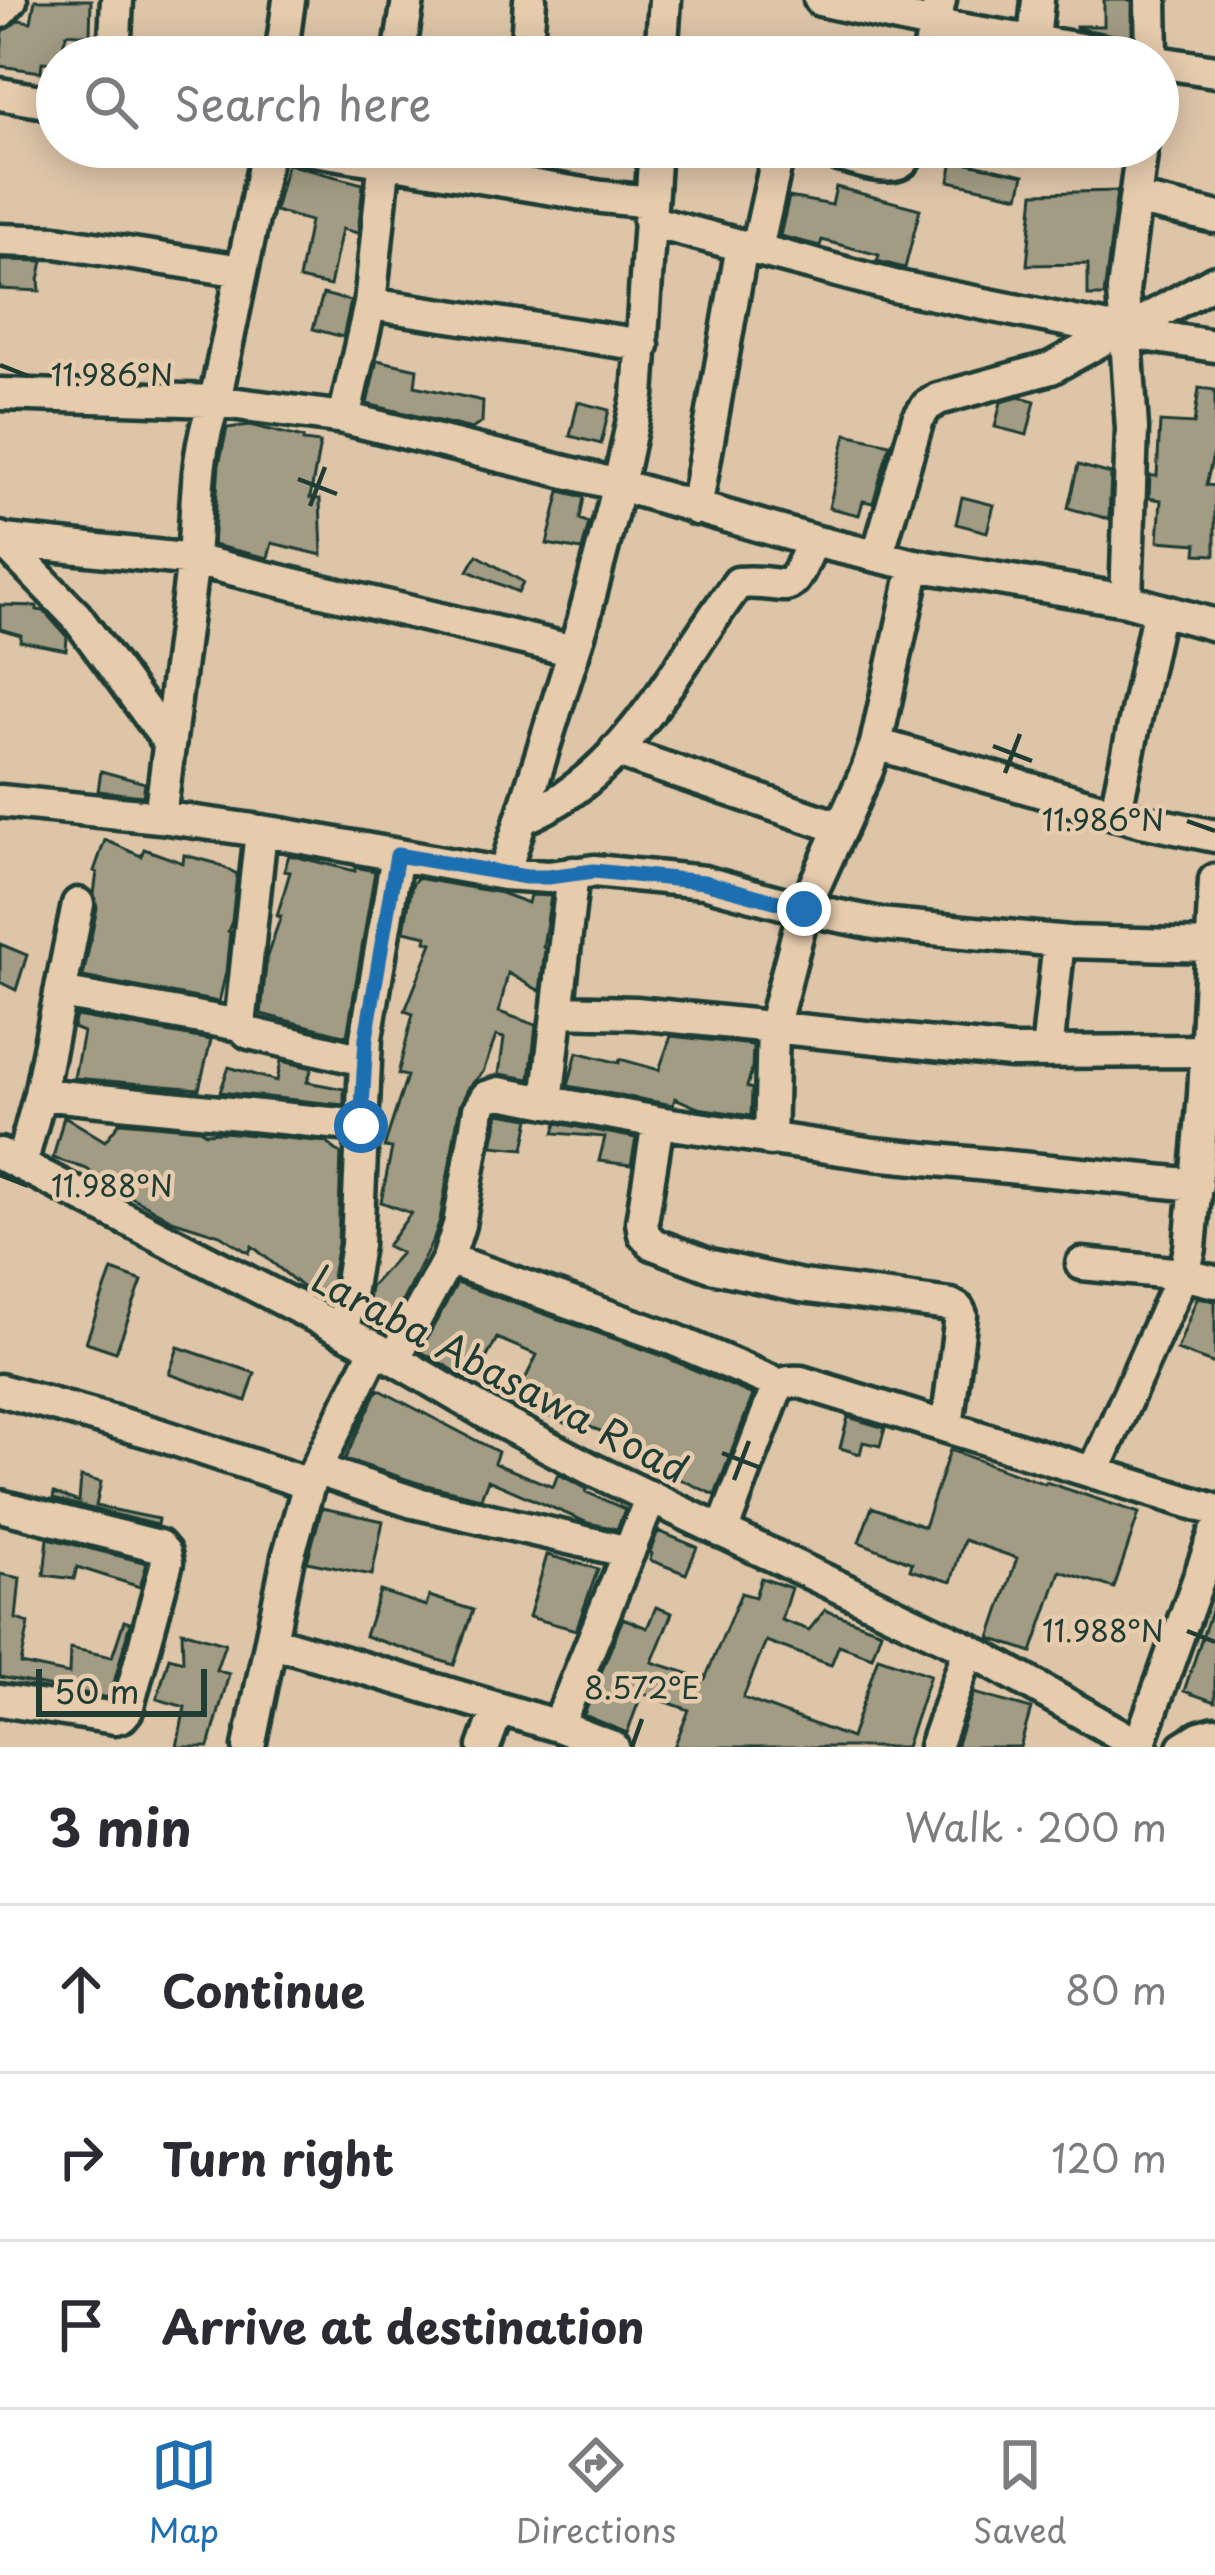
<!DOCTYPE html>
<meta charset="utf-8">
<style>
:root{--surface:#fff;--page:#f2f2f3;--text:#2b2b33;--muted:#7c7c81;--line:#e1e1e2;--accent:#1f6fb2}
body{margin:0;font-family:"Playpen Sans",sans-serif;background:var(--page);color:var(--text)}
.scale{position:absolute;left:36px;bottom:30px;width:171px;box-sizing:border-box;padding-left:12px;border:6px solid #1f3d34;border-top:0;font-size:33px;line-height:42px;white-space:nowrap;color:#1f3d34;-webkit-text-stroke:9px #e6cbad;paint-order:stroke}
.stop{position:absolute;width:36px;height:36px;margin:-27px;border:9px solid #1f6fb2;border-radius:50%;background:#fff}
.stop.end{background:#1f6fb2;border-color:#fff;box-shadow:0 3px 12px #0008}
.list{margin:0;padding:0;list-style:none}
h2{display:flex;justify-content:space-between;align-items:center;height:156px;margin:0;padding:0 48px;font-size:51px}
h2 small{font-size:39px;font-weight:400;color:var(--muted)}
.list li{display:grid;grid-template-columns:78px 1fr auto;gap:36px;align-items:center;box-sizing:border-box;height:168px;padding:0 48px;border-top:3px solid var(--line)}
.list b{display:block;font-size:45px;white-space:nowrap}
.list em{font-size:39px;font-style:normal;color:var(--muted)}
.icon{flex:none;width:66px;height:66px;fill:none;stroke:currentColor;stroke-width:2;stroke-linecap:round;stroke-linejoin:round}
.map{position:relative;flex:none;width:1215px;height:1747px;overflow:hidden}
.search{position:absolute;background:var(--surface);box-shadow:0 6px 30px #0003;left:36px;right:36px;top:36px;height:132px;display:flex;align-items:center;gap:30px;box-sizing:border-box;padding:0 42px;border-radius:66px;color:var(--muted);font-size:45px}
.sheet{height:660px;background:var(--surface)}
nav{display:flex;justify-content:space-around;align-items:center;box-sizing:border-box;height:168px;border-top:3px solid var(--line);background:var(--surface);font-size:33px;color:var(--muted)}
nav a{display:grid;justify-items:center;gap:6px}
nav .on{color:var(--accent)}
.map>svg:first-child{display:block}
.building{fill:#a39c84;stroke:#1f3d34;stroke-width:3}
.lines{fill:none;stroke-linecap:round;stroke-linejoin:round}
.minor-casing{stroke:#1f3d34;stroke-width:39}
.minor{stroke:#e6cbad;stroke-width:30}
.route{stroke:#1f6fb2;stroke-width:15}
.ticks{fill:none;stroke:#1f3d34;stroke-width:4.5}
.labels{text-anchor:middle;dominant-baseline:central;stroke-width:9;stroke-linejoin:round;paint-order:stroke}
.street-label{font-size:39px;fill:#1f3d34;stroke:#e6cbad}
.ticks-label{font-size:30px;text-anchor:middle;fill:#1f3d34;stroke:#e6cbad;stroke-width:9;stroke-linejoin:round;paint-order:stroke}
</style>
<div class="map">
<svg width="1215" height="1747" viewBox="0 0 1215 1747">
<rect width="100%" height="100%" fill="#dec5a8"/>
<filter id="ink" filterUnits="userSpaceOnUse"><feTurbulence type="fractalNoise" baseFrequency=".00833" numOctaves="2"/><feDisplacementMap in="SourceGraphic" scale="24" xChannelSelector="R" yChannelSelector="G"/><feConvolveMatrix kernelMatrix="1 2 1 2 8 2 1 2 1" color-interpolation-filters="sRGB"/></filter>
<g filter="url(#ink)">
<path class="building" d="M 35,0 L 91,0 L 90,35 L 67,33 L 57,63 L 42,62 L 41,72 L 0,66 L 3,31 L 19,20 L 31,22 Z
M 1104,0 L 1132,0 L 1132,38 L 1076,28 L 1076,26 L 1104,26 Z
M 953,160 L 1024,175 L 1019,196 L 949,181 Z
M 287,164 L 363,184 L 358,233 L 342,229 L 330,286 L 299,279 L 310,221 L 275,211 Z
M 836,187 L 920,209 L 905,268 L 877,261 L 879,255 L 822,240 L 820,246 L 780,236 L 789,197 L 832,205 Z
M 1117,191 L 1104,296 L 1088,296 L 1088,264 L 1027,265 L 1034,193 Z
M 0,260 L 43,261 L 39,280 L 40,291 L 0,289 Z
M 323,294 L 351,301 L 343,337 L 313,329 Z
M 377,360 L 417,369 L 415,386 L 483,401 L 482,422 L 472,429 L 367,404 Z
M 1199,388 L 1215,390 L 1215,447 L 1206,485 L 1215,486 L 1215,555 L 1196,554 L 1197,544 L 1158,541 L 1161,500 L 1149,498 L 1150,476 L 1157,476 L 1160,422 L 1194,424 Z
M 1020,397 L 1035,401 L 1027,435 L 995,427 L 1001,402 Z
M 578,402 L 609,410 L 601,444 L 570,436 Z
M 250,425 L 303,438 L 303,441 L 320,443 L 310,498 L 320,499 L 322,555 L 272,543 L 268,558 L 213,545 L 219,465 L 227,428 Z
M 846,434 L 890,444 L 873,503 L 863,501 L 859,515 L 829,508 Z
M 1078,465 L 1111,474 L 1109,519 L 1068,508 Z
M 560,491 L 584,497 L 580,519 L 589,523 L 582,550 L 547,544 Z
M 962,497 L 994,505 L 987,532 L 956,524 Z
M 477,555 L 523,582 L 518,592 L 468,571 Z
M 0,605 L 37,606 L 37,610 L 44,611 L 67,637 L 66,650 L 20,641 L 21,635 L 0,629 Z
M 101,771 L 145,783 L 143,796 L 98,791 Z
M 105,840 L 141,856 L 144,849 L 183,863 L 184,855 L 215,863 L 237,874 L 232,921 L 228,931 L 230,932 L 226,972 L 219,1002 L 83,977 L 97,908 L 94,894 L 97,872 L 94,871 Z
M 289,855 L 355,871 L 355,867 L 375,871 L 347,1036 L 261,1014 L 267,956 L 281,916 L 277,916 L 290,872 L 284,871 Z
M 417,878 L 501,893 L 528,903 L 530,895 L 551,896 L 543,947 L 545,949 L 540,991 L 508,973 L 499,1012 L 536,1025 L 530,1079 L 499,1074 L 504,1038 L 496,1036 L 483,1072 L 469,1087 L 460,1105 L 440,1220 L 434,1238 L 387,1332 L 365,1320 L 370,1287 L 401,1253 L 387,1246 L 411,1213 L 381,1202 L 392,1148 L 384,1147 L 407,1076 L 398,1074 L 413,1014 L 405,1011 L 432,943 L 426,941 L 427,936 L 404,931 L 412,885 Z
M 0,944 L 27,955 L 16,990 L 0,982 Z
M 76,1016 L 211,1040 L 199,1089 L 74,1078 L 83,1032 L 73,1028 Z
M 671,1036 L 753,1045 L 752,1069 L 747,1087 L 752,1089 L 751,1116 L 698,1108 L 675,1098 L 673,1105 L 568,1086 L 577,1052 L 619,1063 L 620,1059 L 659,1070 Z
M 281,1061 L 312,1068 L 307,1082 L 344,1089 L 344,1105 L 220,1092 L 229,1067 L 277,1081 Z
M 499,1113 L 530,1118 L 524,1149 L 492,1146 Z
M 64,1116 L 105,1141 L 120,1122 L 199,1129 L 206,1133 L 222,1132 L 326,1142 L 341,1154 L 338,1243 L 328,1301 L 301,1286 L 252,1246 L 249,1253 L 220,1235 L 172,1220 L 114,1187 L 111,1189 L 87,1169 L 53,1158 Z
M 557,1123 L 636,1138 L 631,1165 L 599,1161 L 605,1137 L 554,1133 Z
M 112,1270 L 142,1281 L 116,1352 L 86,1342 Z
M 457,1283 L 660,1355 L 753,1395 L 715,1495 L 638,1460 L 644,1447 L 587,1426 L 585,1431 L 514,1402 L 537,1355 L 497,1338 L 474,1382 L 420,1351 Z
M 1197,1298 L 1215,1301 L 1215,1364 L 1177,1350 Z
M 178,1347 L 255,1373 L 246,1401 L 169,1374 Z
M 378,1389 L 498,1452 L 494,1463 L 553,1487 L 558,1474 L 587,1489 L 586,1492 L 625,1509 L 617,1529 L 588,1523 L 488,1480 L 481,1498 L 418,1483 L 345,1459 Z
M 848,1417 L 885,1428 L 880,1446 L 863,1442 L 860,1454 L 840,1448 Z
M 950,1450 L 1045,1484 L 1046,1482 L 1139,1513 L 1114,1588 L 1060,1571 L 1032,1652 L 990,1638 L 1017,1558 L 964,1540 L 951,1582 L 910,1570 L 912,1563 L 859,1542 L 872,1507 L 924,1527 Z
M 81,1477 L 101,1482 L 96,1506 L 158,1519 L 157,1525 L 53,1499 L 54,1493 L 79,1502 Z
M 322,1508 L 383,1521 L 372,1575 L 307,1562 Z
M 658,1531 L 697,1547 L 686,1574 L 650,1560 L 652,1554 L 650,1552 Z
M 48,1538 L 147,1563 L 140,1587 L 77,1567 L 74,1579 L 44,1575 Z
M 547,1555 L 598,1569 L 576,1630 L 529,1617 Z
M 0,1574 L 20,1578 L 16,1619 L 29,1623 L 21,1664 L 69,1674 L 70,1648 L 112,1657 L 124,1621 L 130,1623 L 110,1698 L 0,1677 Z
M 761,1578 L 791,1588 L 781,1620 L 809,1630 L 825,1610 L 881,1631 L 872,1657 L 839,1645 L 831,1665 L 766,1641 L 743,1698 L 851,1738 L 878,1657 L 930,1675 L 906,1747 L 674,1747 L 689,1710 L 642,1693 L 627,1733 L 584,1715 L 623,1618 L 647,1628 L 656,1607 L 672,1613 L 652,1662 L 705,1679 L 741,1593 L 755,1597 Z
M 380,1591 L 426,1606 L 429,1596 L 473,1610 L 454,1665 L 365,1636 Z
M 1212,1608 L 1215,1609 L 1215,1702 L 1184,1691 Z
M 182,1631 L 225,1643 L 216,1670 L 229,1674 L 209,1747 L 177,1747 L 185,1707 L 157,1699 L 169,1657 L 183,1661 Z
M 974,1693 L 1031,1709 L 1020,1747 L 956,1747 Z"/>
<g class="lines">
<g class="minor-casing">
<path id="minor" d="M 820,0 L 935,25 L 1129,57
M 1151,0 L 1152,57
M 0,12 L 11,0
M 1034,41 L 1038,0
M 114,57 L 117,0
M 281,57 L 289,0
M 399,57 L 408,0
M 526,57 L 530,0
M 661,57 L 665,0
M 928,57 L 940,0
M 1158,62 L 1215,71
M 0,94 L 57,104
M 296,147 L 602,197 L 651,202
M 814,147 C 832,152 884,173 900,163 C 907,159 907,154 910,147
M 1135,199 L 1215,217
M 649,221 L 894,286 L 1124,332 L 1215,281
M 0,240 L 56,242 L 242,271
M 757,249 L 776,163 L 786,147
M 370,304 L 643,345
M 1124,332 L 1215,346
M 0,394 L 215,401 L 344,418 L 619,485 L 813,541 L 915,565 L 1126,600 L 1215,625
M 344,418 L 370,304 L 386,147
M 696,509 L 742,246
M 0,538 L 76,616 L 169,743
M 4,540 L 193,560 L 574,651
M 878,554 L 918,419 L 927,406 L 938,399 L 1051,368 L 1118,331
M 1126,600 L 1132,429 L 1123,291 L 1142,147
M 876,744 L 1142,821 L 1215,836
M 615,751 L 841,828
M 0,801 L 160,817 L 275,833 L 504,874 L 548,877 L 594,871 L 704,882 L 804,909 L 880,924 L 1069,942 L 1211,946
M 1115,814 L 1159,609
M 160,817 C 170,734 182,650 192,567 C 198,510 194,455 215,401 L 268,147
M 521,819 C 625,779 674,667 738,583 C 795,578 784,607 813,541
M 261,831 L 240,1025 L 249,1033 L 364,1060
M 504,874 L 583,622 L 619,485 L 638,396 L 655,147
M 60,993 L 240,1025
M 558,1011 L 636,1013 L 1011,1052 L 1206,1051
M 1047,1052 L 1059,941
M 40,1094 L 78,904
M 547,1102 L 573,873
M 658,1122 L 642,1222 L 644,1234 L 653,1244 L 711,1266 L 802,1286 L 951,1305 L 958,1309 L 961,1315 L 947,1427
M 770,1140 L 773,1028 L 804,909 L 867,770 L 876,744 L 915,565
M 0,1154 L 376,1348 L 498,1420 L 589,1468 L 969,1649 L 1142,1747
M 21,1165 L 40,1094 L 361,1126
M 448,1259 L 667,1337 L 780,1385
M 1082,1264 L 1182,1274 L 1215,1282
M 343,1331 L 357,1245 L 366,1038 L 397,855
M 394,1359 L 448,1259 L 459,1225 L 479,1109 L 486,1097 L 499,1093 L 658,1122 L 874,1154 L 1197,1185
M 0,1390 L 154,1433 L 309,1484
M 318,1470 L 413,1502 L 629,1552
M 1094,1472 L 1186,1266 L 1190,1248 L 1204,1095 L 1215,880
M 0,1506 L 159,1546 L 165,1553 L 167,1562 L 127,1710 L 122,1716 L 115,1718 L 0,1700
M 722,1532 L 775,1393 C 781,1382 788,1381 801,1382 L 1215,1510
M 271,1641 L 558,1726 L 613,1747
M 558,1726 L 651,1497
M 1139,1745 L 1215,1533
M 249,1747 L 288,1557 L 309,1484 L 376,1348
M 484,1747 L 498,1709
M 935,1747 L 969,1649
M 1184,1747 L 1200,1737 L 1215,1733"/>
</g>
<use href="#minor" class="minor"/>
</g>
</g>
<g class="lines" filter="url(#ink)">
<path class="route" d="M 361,1126 L 366,1038 L 397,855 L 526,877 L 548,877 L 594,871 L 704,882 L 804,909"/>
</g>
<path class="ticks" d="M 0,365 L 28,376M 298,479 L 337,494M 310,506 L 325,467M 993,746 L 1032,761M 1005,773 L 1020,734M 1187,821 L 1215,831M 0,1175 L 28,1186M 722,1453 L 761,1468M 734,1480 L 749,1441M 1187,1631 L 1215,1642M 632,1747 L 642,1719"/>
<g class="labels">
<g class="street-label">
<text transform="translate(501 1372) rotate(28)">Laraba Abasawa Road</text>
</g>
</g>
<g class="ticks-label">
<text x="112" y="386">11.986°N</text>
<text x="1103" y="831">11.986°N</text>
<text x="112" y="1197">11.988°N</text>
<text x="1103" y="1642">11.988°N</text>
<text x="642" y="1699">8.572°E</text>
</g>
</svg>
<div class="scale">50 m</div>
<div class="stop" style="left:361px;top:1126px"></div>
<div class="stop end" style="left:804px;top:909px"></div>
<div class="search"><svg class="icon" aria-label="search" viewBox="0 0 24 24"><circle cx="10" cy="10" r="6"/><path d="M15 15l6 6"/></svg>Search here</div>
</div>
<section class="sheet">
<h2>3 min<small>Walk · 200 m</small></h2>
<ul class="list">
<li><svg class="icon" aria-label="ahead" viewBox="0 0 24 24"><path d="M12 20V5M6 11l6-6 6 6"/></svg><div><b>Continue</b></div><em>80 m</em></li>
<li><svg class="icon" aria-label="right" viewBox="0 0 24 24"><path d="M7 20v-9h11M14 6l5 5-5 5"/></svg><div><b>Turn right</b></div><em>120 m</em></li>
<li><svg class="icon" aria-label="arrive" viewBox="0 0 24 24"><path d="M6 21V4h12l-3 4 3 4H6"/></svg><div><b>Arrive at destination</b></div></li>
</ul>
</section>
<nav>
<a class="on"><svg class="icon" aria-label="map" viewBox="0 0 24 24"><path d="M3 6l6-2 6 2 6-2v14l-6 2-6-2-6 2zM9 4v14M15 6v14"/></svg>Map</a>
<a><svg class="icon" aria-label="directions" viewBox="0 0 24 24"><path d="M12 3l9 9-9 9-9-9zM9 14v-3h6M13 9l2 2-2 2"/></svg>Directions</a>
<a><svg class="icon" aria-label="saved" viewBox="0 0 24 24"><path d="M7 4h10v16l-5-4-5 4z"/></svg>Saved</a>
</nav>
